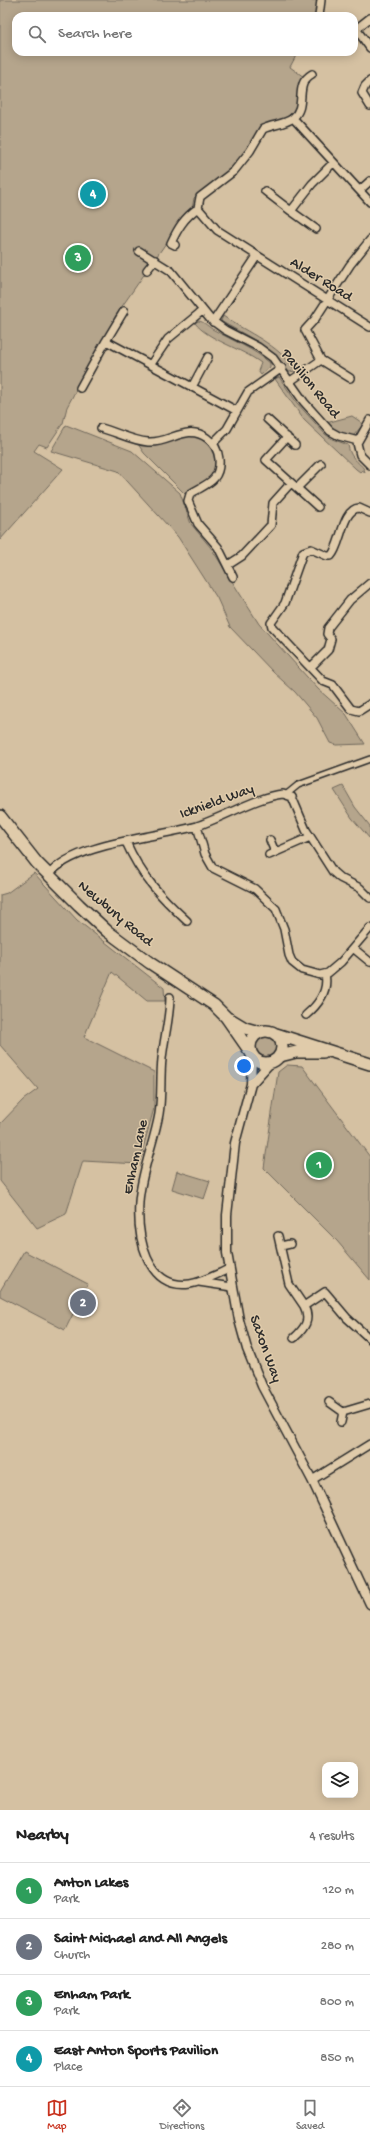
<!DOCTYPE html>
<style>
:root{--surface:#fff;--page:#f2f2f2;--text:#222;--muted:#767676;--line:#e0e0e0;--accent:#c8321e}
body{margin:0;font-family:"Gochi Hand",sans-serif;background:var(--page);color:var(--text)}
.controls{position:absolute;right:12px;bottom:12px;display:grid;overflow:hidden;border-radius:8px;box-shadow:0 2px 10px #0003}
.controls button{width:36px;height:36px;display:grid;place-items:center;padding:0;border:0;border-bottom:1px solid var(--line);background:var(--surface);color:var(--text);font:20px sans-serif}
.you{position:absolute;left:244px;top:1066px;width:14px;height:14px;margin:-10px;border:3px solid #fff;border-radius:50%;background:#1a73e8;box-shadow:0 0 0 6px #1a73e833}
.badge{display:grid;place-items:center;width:26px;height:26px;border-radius:50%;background:var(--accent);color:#fff;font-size:13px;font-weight:700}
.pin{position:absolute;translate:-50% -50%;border:2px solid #fff;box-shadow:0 1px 4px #0006}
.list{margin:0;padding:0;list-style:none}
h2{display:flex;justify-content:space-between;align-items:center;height:52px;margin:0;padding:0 16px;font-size:17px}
h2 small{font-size:13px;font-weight:400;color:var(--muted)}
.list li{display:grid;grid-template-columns:26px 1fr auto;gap:12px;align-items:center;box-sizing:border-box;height:56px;padding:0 16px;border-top:1px solid var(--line)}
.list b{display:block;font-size:15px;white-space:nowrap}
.list p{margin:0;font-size:13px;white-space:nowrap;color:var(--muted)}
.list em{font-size:13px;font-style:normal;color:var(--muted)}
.icon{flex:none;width:22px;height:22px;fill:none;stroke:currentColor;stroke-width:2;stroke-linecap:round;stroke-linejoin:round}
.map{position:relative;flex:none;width:370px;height:1810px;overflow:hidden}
.search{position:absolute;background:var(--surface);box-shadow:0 2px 10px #0003;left:12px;right:12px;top:12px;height:44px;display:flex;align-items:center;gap:10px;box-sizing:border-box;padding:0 14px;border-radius:12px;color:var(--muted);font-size:15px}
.sheet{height:276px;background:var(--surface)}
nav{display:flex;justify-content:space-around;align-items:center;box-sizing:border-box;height:56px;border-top:1px solid var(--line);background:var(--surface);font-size:11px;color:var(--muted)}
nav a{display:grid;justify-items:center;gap:2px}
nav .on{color:var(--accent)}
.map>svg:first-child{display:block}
.green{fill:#b5a58c;stroke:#70685c}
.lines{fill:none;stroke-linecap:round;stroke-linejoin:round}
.pedestrian-casing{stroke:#2b2b2b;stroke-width:8}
.minor-casing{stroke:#2b2b2b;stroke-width:10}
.tertiary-casing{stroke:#2b2b2b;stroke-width:11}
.primary-casing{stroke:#2b2b2b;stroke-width:14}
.pedestrian{stroke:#e0cbaa;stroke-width:5}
.minor{stroke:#e0cbaa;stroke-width:7}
.tertiary{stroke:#e0cbaa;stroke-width:8}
.primary{stroke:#e0cbaa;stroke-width:11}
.labels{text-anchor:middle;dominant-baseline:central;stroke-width:3;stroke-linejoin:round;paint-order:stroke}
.street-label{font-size:15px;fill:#2b2b2b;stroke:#e0cbaa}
</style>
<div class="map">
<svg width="370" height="1810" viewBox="0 0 370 1810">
<rect width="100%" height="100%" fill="#d5c1a2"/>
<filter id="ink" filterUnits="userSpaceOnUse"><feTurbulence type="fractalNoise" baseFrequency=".025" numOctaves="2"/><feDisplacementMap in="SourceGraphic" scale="8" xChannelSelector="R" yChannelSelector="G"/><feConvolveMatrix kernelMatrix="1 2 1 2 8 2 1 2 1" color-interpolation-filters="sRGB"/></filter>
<g filter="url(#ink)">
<path class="green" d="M 0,0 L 319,0 L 316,16 L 16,16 L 16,52 L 298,52 L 290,67 L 304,77 L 298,83 C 304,97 294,116 278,122 C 273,124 266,122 261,127 C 254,135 250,147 243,156 C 229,173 211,185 194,198 L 192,209 L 173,233 L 116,315 L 67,407 L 63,423 L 47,447 L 39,444 L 34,451 L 63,469 L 0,540 Z
M 223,316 C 249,334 277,343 296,371 L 289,372 C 273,347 249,337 224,323 L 221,321 Z
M 198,321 C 204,321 209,328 214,330 C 233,341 254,349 270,363 L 270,367 L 261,375 L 258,371 L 261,363 C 241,348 208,340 195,323 Z
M 279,377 L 297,403 L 325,434 L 332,439 L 348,445 C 350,461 364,464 365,472 L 362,470 L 360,472 L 356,469 L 304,420 L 275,379 Z
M 352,416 L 361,422 L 362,426 L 353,436 L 337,432 L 326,423 Z
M 66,425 L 132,451 L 180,493 L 191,524 L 211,548 L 259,624 L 318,689 L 346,714 L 365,744 L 336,745 L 330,743 L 317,718 L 295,692 L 273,672 L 230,627 L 217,598 L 178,537 L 118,471 L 51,451 Z
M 190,435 C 207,438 226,457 213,475 C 206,485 192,486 185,494 L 144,453 L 138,444 C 158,449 172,439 190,435 Z
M 343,786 L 355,807 L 370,826 L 370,839 L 352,818 L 334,790 Z
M 34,873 L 77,920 L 164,988 L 165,1001 L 147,1001 L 112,972 L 84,1037 L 154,1072 L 154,1108 L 139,1164 L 83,1161 L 66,1214 L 37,1228 L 0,1181 L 0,1124 L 23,1100 L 38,1089 L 0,1045 L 0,895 L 7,893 Z
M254 1046a12 12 0 1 1 24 0a12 12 0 1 1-24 0Z
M 287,1065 L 302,1066 L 370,1157 L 370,1280 L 337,1241 L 264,1168 L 278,1072 Z
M 177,1171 L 210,1181 L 204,1199 L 172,1189 Z
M 24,1251 L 88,1284 L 65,1330 L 0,1296 L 0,1291 Z"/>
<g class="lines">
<g class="pedestrian-casing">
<path id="pedestrian" d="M 287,794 L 298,785 L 370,759"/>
</g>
<g class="minor-casing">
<path id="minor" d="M 319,16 L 321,0
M 354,26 L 370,48
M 356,29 L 370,18
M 370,81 L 365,86 L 362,93 L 370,106
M 293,118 L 370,202
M 360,190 L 370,181
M 265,191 L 291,211 L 312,184 L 333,163
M 198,208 L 200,197 L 234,171 L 250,151 L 263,129 C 273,124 284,125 293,118 C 308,105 293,85 312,74
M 291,211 L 316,229
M 175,245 L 171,243 C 178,228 184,218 198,208 L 217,230 L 370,327
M 139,251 L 171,271 L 210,319 L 225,330 L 258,347 L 273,358 L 304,402 L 330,431 L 339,436 L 358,441
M 147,270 L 155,260
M 213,322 L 257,256
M 106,341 L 124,311
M 321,360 L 305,330 L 315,319 L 350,265 L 370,240
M 151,364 L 168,339 L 202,311
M 289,382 L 321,360 L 350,378
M 192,387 L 208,357
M 80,388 L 106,341 L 237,411
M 267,419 L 295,445
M 370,420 L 357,443 L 360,455 L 370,465
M 101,428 C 116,432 133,441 148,442 C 170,444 186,423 207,438 C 214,443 218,450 219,459 C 221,482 205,484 190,494 L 188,501 L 198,524 L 218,547 L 233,577
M 287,437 L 266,460 L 318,507
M 213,443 L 227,429 L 248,392 L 282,368
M 297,488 L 321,464
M 370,513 L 359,508 C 342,509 341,546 331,556 L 327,556 L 311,549 L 303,552 L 285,603 L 271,623 L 272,627 L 323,681 L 333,685 L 351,709 L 359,711 L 370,704
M 228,565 L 242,556 L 271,525 L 273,503 L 291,483
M 311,667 L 328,650 L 331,639 L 327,634 L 328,628 L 350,600 L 370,583
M 197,826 L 205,854 L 213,868 L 255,889 L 276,909 L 284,929 L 289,955 L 292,962 L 302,970 L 320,975 L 328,973 L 341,962 L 370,928
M 270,840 L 275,852
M 126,842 C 141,876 160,896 187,921
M 269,855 L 310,837
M 49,875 C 72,843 159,837 197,826 C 222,818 259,796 283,794 L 292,797 L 306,830 L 333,872 L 340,878 L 360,888 L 370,898
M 353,948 L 370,962
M 170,997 C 170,1017 164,1038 162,1059 C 160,1077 162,1096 159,1114 C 154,1143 141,1172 139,1202 C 137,1236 146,1290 190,1284 C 203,1282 217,1274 229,1269
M 306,1015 C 319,1004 329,991 325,974
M 278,1236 L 289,1284 L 304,1306
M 281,1246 L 290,1244
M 199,1282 L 232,1287
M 294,1338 C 305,1328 311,1320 304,1306 L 325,1292 L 347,1318 L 370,1339
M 329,1402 L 343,1412
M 341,1422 L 343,1412 L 370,1404
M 312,1480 L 370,1444"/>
</g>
<g class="tertiary-casing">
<path id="tertiary" d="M 252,1057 L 251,1084 L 235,1143 L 227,1215 L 227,1253 L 239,1320 L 247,1349 L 262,1386 L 312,1480 L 370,1604
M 252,1083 L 270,1063"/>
</g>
<g class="primary-casing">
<path id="primary" d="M 0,816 L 37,863 L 79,905 L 107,931 L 150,963 L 214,1005 L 226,1017 L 249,1050
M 230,1019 L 245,1028 L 259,1032
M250 1047a16 16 0 1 1 32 0a16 16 0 1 1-32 0Z
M 276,1034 L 370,1064
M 280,1056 L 296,1052 L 323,1052"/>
</g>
<use href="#pedestrian" class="pedestrian"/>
<use href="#minor" class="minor"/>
<use href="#tertiary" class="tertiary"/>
<use href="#primary" class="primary"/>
</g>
</g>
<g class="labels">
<g class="street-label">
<text transform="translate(321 280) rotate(32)">Alder Road</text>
<text transform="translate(310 384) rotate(51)">Pavilion Road</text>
<text transform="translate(217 802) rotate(-20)">Icknield Way</text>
<text transform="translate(115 914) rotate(40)">Newbury Road</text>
<text transform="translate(136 1157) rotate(-78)">Enham Lane</text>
<text transform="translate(265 1349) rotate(70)">Saxon Way</text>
</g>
</g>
</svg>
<div class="controls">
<button><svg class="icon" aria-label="layers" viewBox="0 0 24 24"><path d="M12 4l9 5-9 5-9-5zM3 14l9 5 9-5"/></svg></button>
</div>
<div class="you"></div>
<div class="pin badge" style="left:319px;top:1165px;background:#2e9e5b">1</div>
<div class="pin badge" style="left:83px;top:1303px;background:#6b7280">2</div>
<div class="pin badge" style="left:78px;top:258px;background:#2e9e5b">3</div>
<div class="pin badge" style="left:93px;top:194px;background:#0f9aa8">4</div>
<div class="search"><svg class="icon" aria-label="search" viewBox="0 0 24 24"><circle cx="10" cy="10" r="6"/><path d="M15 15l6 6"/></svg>Search here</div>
</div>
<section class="sheet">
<h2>Nearby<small>4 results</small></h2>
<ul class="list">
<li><span class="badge" style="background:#2e9e5b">1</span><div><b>Anton Lakes</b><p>Park</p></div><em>120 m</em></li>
<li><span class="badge" style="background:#6b7280">2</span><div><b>Saint Michael and All Angels</b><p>Church</p></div><em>280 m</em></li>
<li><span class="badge" style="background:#2e9e5b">3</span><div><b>Enham Park</b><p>Park</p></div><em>800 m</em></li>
<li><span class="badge" style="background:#0f9aa8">4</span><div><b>East Anton Sports Pavilion</b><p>Place</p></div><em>850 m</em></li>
</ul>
</section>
<nav>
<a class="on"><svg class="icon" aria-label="map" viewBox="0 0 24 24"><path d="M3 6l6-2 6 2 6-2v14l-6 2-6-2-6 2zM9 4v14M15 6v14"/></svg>Map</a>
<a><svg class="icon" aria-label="directions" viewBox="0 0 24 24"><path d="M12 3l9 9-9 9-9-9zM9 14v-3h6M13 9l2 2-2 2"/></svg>Directions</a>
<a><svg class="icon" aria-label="saved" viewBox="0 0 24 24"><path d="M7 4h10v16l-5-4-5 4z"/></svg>Saved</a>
</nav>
